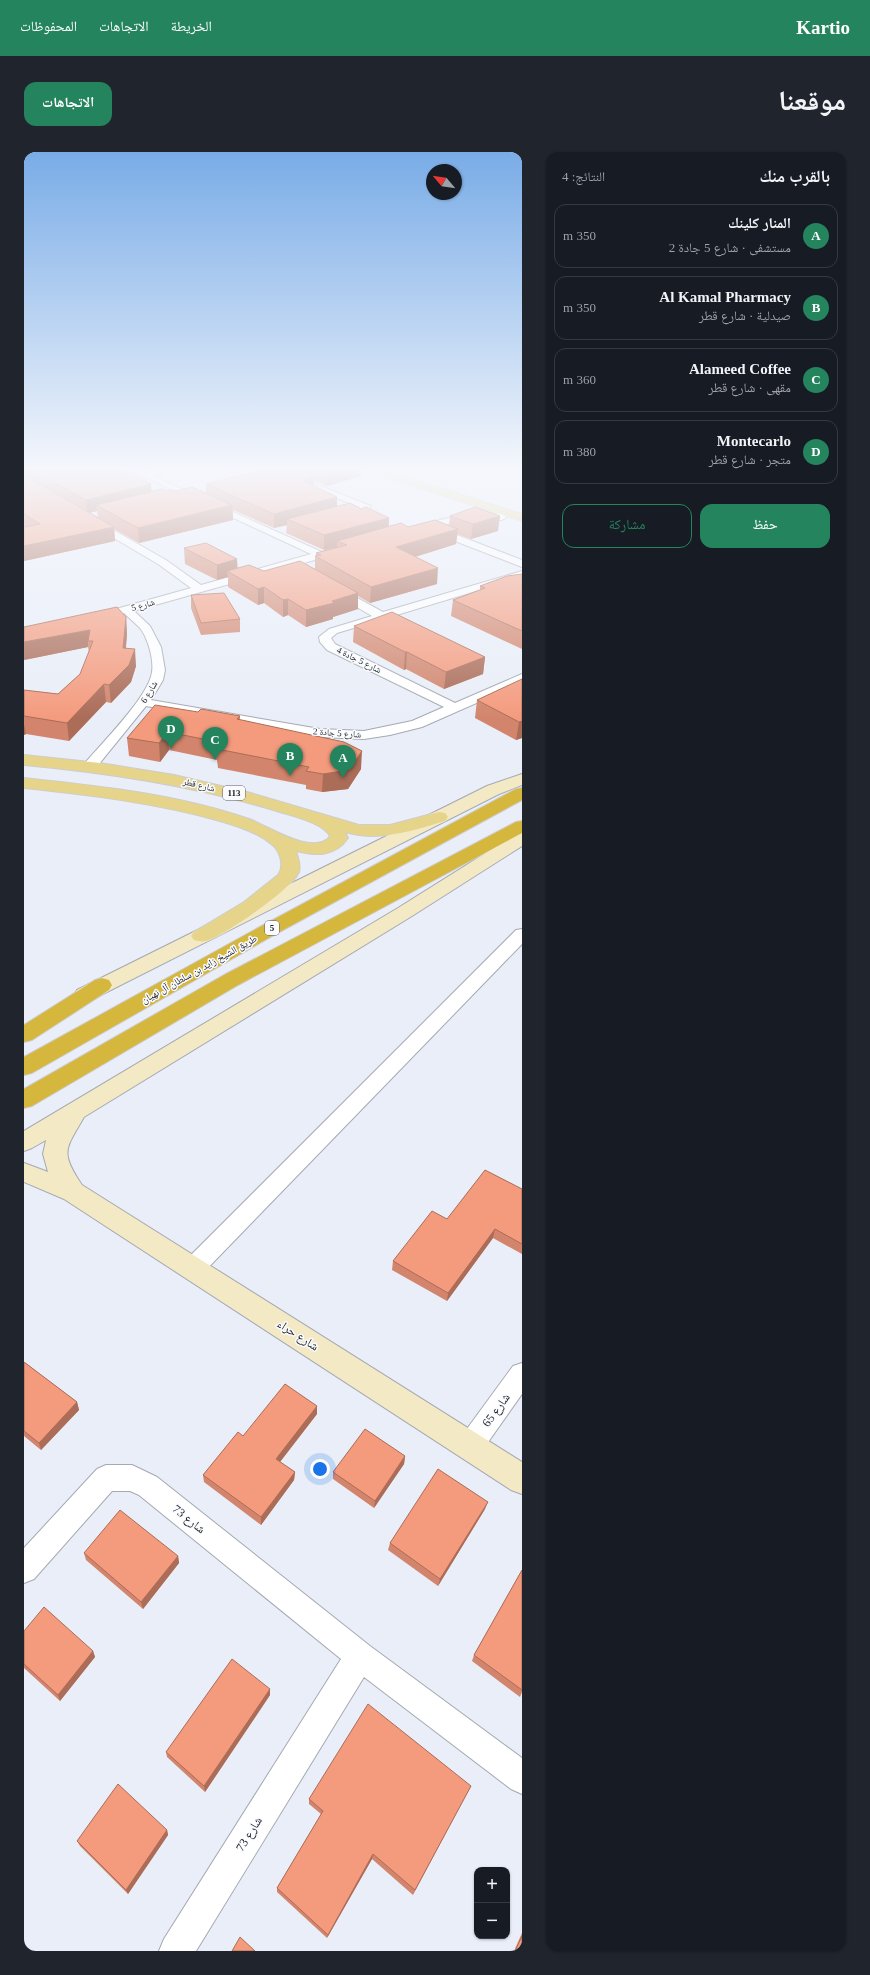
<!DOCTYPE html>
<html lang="ar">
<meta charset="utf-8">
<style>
:root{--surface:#171b24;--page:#20242c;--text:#f1f3f6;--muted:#9ea1a6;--line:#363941;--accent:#24845d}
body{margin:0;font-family:"Times New Roman","Noto Naskh Arabic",serif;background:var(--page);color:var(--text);direction:rtl}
.controls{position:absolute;right:12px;bottom:12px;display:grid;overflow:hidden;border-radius:8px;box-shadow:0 1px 3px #0004}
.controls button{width:36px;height:36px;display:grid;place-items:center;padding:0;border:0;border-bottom:1px solid var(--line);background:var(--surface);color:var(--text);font:20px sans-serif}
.compass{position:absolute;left:402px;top:12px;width:36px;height:36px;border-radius:50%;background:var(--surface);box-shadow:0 1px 3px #0004;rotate:299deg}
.you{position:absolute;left:296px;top:1317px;width:14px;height:14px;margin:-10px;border:3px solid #fff;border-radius:50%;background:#1a73e8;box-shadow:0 0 0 6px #1a73e833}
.badge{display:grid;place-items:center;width:26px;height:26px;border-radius:50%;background:var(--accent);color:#fff;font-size:13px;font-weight:700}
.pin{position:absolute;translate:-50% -33px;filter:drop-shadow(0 1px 2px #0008)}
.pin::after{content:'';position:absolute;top:21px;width:14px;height:12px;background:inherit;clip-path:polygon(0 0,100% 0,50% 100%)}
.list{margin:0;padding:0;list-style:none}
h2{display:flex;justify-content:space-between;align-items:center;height:52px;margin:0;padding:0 16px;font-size:17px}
h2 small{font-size:13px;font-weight:400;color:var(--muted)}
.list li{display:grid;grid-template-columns:26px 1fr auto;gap:12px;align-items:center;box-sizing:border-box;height:64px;margin:0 8px 8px;padding:0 8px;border:1px solid var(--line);border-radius:12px}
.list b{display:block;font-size:15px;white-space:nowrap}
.list p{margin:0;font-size:13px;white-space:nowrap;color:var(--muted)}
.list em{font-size:13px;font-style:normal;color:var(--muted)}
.actions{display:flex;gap:8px;padding:12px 16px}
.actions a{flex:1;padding:9px 0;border:1px solid var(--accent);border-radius:12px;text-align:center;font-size:14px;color:var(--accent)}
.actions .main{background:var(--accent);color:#fff}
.map{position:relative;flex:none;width:498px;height:1799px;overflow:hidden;direction:ltr;border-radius:12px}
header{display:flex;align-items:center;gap:24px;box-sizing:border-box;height:56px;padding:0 20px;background:var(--accent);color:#fff}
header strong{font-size:19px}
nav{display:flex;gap:22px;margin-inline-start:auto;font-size:14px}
.intro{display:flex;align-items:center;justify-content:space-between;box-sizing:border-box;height:96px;padding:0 24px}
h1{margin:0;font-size:28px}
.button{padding:10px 18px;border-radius:12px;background:var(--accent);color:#fff;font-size:14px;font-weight:700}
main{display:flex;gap:24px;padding:0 24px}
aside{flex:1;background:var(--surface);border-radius:12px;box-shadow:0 1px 3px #0004}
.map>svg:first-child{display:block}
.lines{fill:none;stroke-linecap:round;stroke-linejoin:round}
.street-casing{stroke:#a4a9b2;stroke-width:2}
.secondary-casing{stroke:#a4a9b2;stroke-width:2}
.primary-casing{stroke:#cdcdce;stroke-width:2}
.highway-casing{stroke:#cdcdce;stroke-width:2}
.street{fill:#fff;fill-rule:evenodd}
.secondary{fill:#f3e9c5;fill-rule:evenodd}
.primary{fill:#e6d48b;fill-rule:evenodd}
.highway{fill:#d6b73e;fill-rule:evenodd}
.wall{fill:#d2856c;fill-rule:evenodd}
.shaded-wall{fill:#ab6c58}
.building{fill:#f49b7e;stroke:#ab6c58}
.labels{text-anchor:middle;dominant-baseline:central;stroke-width:3;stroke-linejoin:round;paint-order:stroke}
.far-street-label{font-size:9px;fill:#1b1c20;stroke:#f9fbff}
.shield{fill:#f9fbff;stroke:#5e5f63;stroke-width:1}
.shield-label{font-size:9px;font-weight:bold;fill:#1b1c20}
.street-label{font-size:10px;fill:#1b1c20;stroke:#f9fbff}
.near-street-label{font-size:12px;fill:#1b1c20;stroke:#f9fbff}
</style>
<header>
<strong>Kartio</strong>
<nav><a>الخريطة</a><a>الاتجاهات</a><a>المحفوظات</a></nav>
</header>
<div class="intro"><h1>موقعنا</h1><a class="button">الاتجاهات</a></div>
<main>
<aside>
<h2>بالقرب منك<small>النتائج: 4</small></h2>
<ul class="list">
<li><span class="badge">A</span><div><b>المنار كلينك</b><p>مستشفى · شارع 5 جادة 2</p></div><em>350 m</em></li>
<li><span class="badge">B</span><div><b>Al Kamal Pharmacy</b><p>صيدلية · شارع قطر</p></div><em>350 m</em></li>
<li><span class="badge">C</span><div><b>Alameed Coffee</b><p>مقهى · شارع قطر</p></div><em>360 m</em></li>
<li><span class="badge">D</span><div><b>Montecarlo</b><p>متجر · شارع قطر</p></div><em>380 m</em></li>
</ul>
<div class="actions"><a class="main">حفظ</a><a>مشاركة</a></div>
</aside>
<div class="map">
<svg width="498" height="1799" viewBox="0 0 498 1799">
<rect width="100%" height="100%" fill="#e9eef8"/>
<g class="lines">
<g class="street-casing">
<path id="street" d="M 99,315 L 110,315 L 122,320 L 142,315 L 156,315 L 155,317 L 129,324 L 298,400 L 315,395 L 320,398 L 319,400 L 110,459 L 126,474 L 137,495 L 141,518 L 139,528 L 127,548 L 296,577 L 340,579 L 388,569 L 420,555 L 303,498 L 296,490 L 295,485 L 305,477 L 348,464 L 307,440 L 306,438 L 307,436 L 315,436 L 359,460 L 498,419 L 498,425 L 313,481 L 307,486 L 311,492 L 431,551 L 498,522 L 498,531 L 398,575 L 366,583 L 340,587 L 296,585 L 122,554 L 71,617 L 61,617 L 59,614 L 61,611 C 78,591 125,544 128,520 C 130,508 124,486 116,476 C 111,471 105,466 100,461 L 71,469 L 65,466 L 67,464 L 167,436 L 134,412 L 66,372 L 64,370 L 66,368 L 72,368 L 142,408 L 177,433 L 287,402 Z
M 237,315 L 248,315 L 347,354 L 343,359 L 319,366 L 316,365 L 314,363 L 316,361 L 336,355 L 238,317 Z
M 445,361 L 478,362 L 483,365 L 478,368 L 445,367 L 412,375 L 498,408 L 498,415 L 405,379 L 403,377 L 391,380 L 386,377 L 388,375 Z
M 498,777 L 498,792 L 177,1123 L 169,1126 L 161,1123 L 158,1116 L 161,1109 L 492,778 Z
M 498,1211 L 498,1242 L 455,1303 L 446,1306 L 437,1303 L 433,1294 L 437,1285 L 489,1214 Z
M 82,1313 L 108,1313 L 133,1325 L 346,1494 L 498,1606 L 498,1642 L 487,1637 L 340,1525 L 172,1799 L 135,1799 L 140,1787 L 317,1507 L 115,1343 L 106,1339 L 88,1339 L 10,1427 L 0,1431 L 0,1396 L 73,1317 Z"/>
</g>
<g class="secondary-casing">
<path id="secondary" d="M 498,622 L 498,633 L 475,642 L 67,848 L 60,850 L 53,848 L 50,843 L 53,838 L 463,634 Z
M 498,681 L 498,694 L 388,764 L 60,965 C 42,997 35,999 58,1033 L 498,1310 L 498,1342 L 487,1338 L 40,1047 L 0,1030 L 0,1011 L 24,1020 L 19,1002 L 22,988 L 8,996 L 0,999 L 0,979 L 374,756 L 492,682 Z"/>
</g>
<g class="primary-casing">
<path id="primary" d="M 335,315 L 350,315 L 498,362 L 498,369 L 336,317 Z
M 0,603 L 76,611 L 150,623 L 223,640 L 335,673 L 366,673 L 415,660 L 421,661 L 424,665 L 421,669 C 387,679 356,690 321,680 L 324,686 C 311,705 292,704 272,699 C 274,705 277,713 275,720 C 267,738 201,783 182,789 C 177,790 175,789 170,788 L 167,784 L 170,780 L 220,750 L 254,723 C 261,713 256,698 246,691 C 233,680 212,674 196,669 C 132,651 66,643 0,636 L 0,626 C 75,634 153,642 225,667 C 245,674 287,704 306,685 C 302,672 269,664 256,660 C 172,634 87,621 0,613 Z"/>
</g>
<g class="highway-casing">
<path id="highway" d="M 498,636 L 498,648 L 248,784 L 8,921 L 0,923 L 0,905 L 234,776 L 492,637 Z
M 498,669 L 498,681 L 214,833 L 8,954 L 0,956 L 0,937 L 200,823 L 492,670 Z
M 78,826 L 85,828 L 88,833 L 85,838 L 8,888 L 0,890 L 0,873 L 71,828 Z"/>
</g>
<use href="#street" class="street"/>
<use href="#secondary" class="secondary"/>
<use href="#primary" class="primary"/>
<use href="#highway" class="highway"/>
</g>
<path class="wall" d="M 0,315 L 100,315 L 101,317 L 98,318 L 127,339 L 152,339 L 182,342 L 182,332 L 274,318 L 274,315 L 338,315 L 337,324 L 303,334 L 290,329 L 289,334 L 313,345 L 313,354 L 337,357 L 365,366 L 365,375 L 425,373 L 426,364 L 474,379 L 447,387 L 433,382 L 432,392 L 391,405 L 413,432 L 346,451 L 334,444 L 334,457 L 309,465 L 309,467 L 282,475 L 264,463 L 259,465 L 240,451 L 234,453 L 204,435 L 204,425 L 193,428 L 161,412 L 160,396 L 213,416 L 240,419 L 291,417 L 291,404 L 292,404 L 292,401 L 313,395 L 300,398 L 262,381 L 263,373 L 250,376 L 209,358 L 209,368 L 115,391 L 90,377 L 91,389 L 0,409 L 0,375 L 1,375 L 0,375 ZM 73,359 L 74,365 L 66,361 Z
M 498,422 L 498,497 L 427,464 L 429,448 L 456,438 L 456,434 Z
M 167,443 L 216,467 L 216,480 L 177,483 L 167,456 Z
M 102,465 L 103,482 L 102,496 L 112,514 L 107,530 L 87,551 L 82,550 L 45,589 L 2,582 L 0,583 L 0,538 L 34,542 L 56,522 L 65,500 L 64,495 L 0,508 Z
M 330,474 L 461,505 L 459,522 L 420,537 L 382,517 L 380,518 L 329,490 Z
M 498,527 L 498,586 L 492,588 L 451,566 L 453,548 Z
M 174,560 L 216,564 L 216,568 L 337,617 L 324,637 L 298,640 L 282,637 L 282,633 L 194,616 L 193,608 L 145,598 L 136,610 L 105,604 L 103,586 Z
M 498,1037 L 498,1102 L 469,1086 L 423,1149 L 368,1118 L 369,1109 L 423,1067 Z
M 0,1210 L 53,1250 L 55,1258 L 17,1298 L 0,1284 Z
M 293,1262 L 256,1310 L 271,1320 L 270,1328 L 237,1373 L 180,1330 L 179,1323 L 219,1284 Z
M 381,1304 L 380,1312 L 350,1356 L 309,1327 L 309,1320 Z
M 461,1357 L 414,1434 L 364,1398 L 366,1391 Z
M 60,1401 L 154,1404 L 155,1411 L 119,1457 L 62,1408 Z
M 498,1418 L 498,1540 L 496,1545 L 448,1509 L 450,1503 Z
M 0,1479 L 69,1499 L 71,1505 L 36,1549 L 0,1516 Z
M 246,1537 L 246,1543 L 181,1640 L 143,1605 L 142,1600 Z
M 447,1634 L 389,1743 L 348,1707 L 303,1786 L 253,1740 L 253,1736 L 297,1662 L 285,1652 L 285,1647 Z
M 143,1678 L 144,1683 L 104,1742 L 56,1694 L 53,1689 Z
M 498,1781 L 498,1799 L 490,1799 Z"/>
<path class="shaded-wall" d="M 80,315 L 100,315 L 101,317 L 81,322 Z
M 321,315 L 338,315 L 337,324 L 303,334 L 303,320 Z
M 290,324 L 289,339 L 278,328 Z
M 127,332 L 128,345 L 72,353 L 73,359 L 63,361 L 62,348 Z
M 313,345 L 313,360 L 263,367 L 263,373 L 250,376 L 250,362 Z
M 208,353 L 209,368 L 115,391 L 114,376 Z
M 476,364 L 474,379 L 447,387 L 449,372 Z
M 365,366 L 364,381 L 313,389 L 313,395 L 300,398 L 300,383 Z
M 90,375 L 91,389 L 0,409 L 0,394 Z
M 434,377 L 432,392 L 371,411 L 372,395 Z
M 213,407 L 214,423 L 203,419 L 204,425 L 193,428 L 193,413 Z
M 414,416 L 413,432 L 346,451 L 347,435 Z
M 240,435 L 240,451 L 234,453 L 234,437 Z
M 334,441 L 334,457 L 309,465 L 309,467 L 282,475 L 282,458 Z
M 264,447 L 264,463 L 259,465 L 259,448 Z
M 102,465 L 103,482 L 100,513 L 99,496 Z
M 66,478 L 64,489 L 64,495 L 0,508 L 0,490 Z
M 111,497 L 112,514 L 107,530 L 87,551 L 85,533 Z
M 381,500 L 383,500 L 382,517 L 380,518 Z
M 461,505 L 459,522 L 420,537 L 422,520 Z
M 80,532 L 82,550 L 45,589 L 43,571 Z
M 498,569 L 498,586 L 492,588 L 495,570 Z
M 0,572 L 2,582 L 0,583 Z
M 144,580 L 145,598 L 136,610 L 135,591 Z
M 338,599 L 337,617 L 324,637 L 298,640 L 299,622 Z
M 471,1077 L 469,1086 L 423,1149 L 424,1141 Z
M 53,1250 L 55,1258 L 17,1298 L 15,1291 Z
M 293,1254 L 293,1262 L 252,1315 L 252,1307 Z
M 381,1304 L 380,1312 L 350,1356 L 351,1349 Z
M 271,1320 L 270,1328 L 237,1373 L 237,1365 Z
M 464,1350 L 461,1357 L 414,1434 L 416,1427 Z
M 154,1404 L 155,1411 L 119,1457 L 117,1450 Z
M 69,1499 L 71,1505 L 36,1549 L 34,1543 Z
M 246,1537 L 246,1543 L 181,1640 L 180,1634 Z
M 143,1678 L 144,1683 L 104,1742 L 102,1738 Z
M 349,1702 L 348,1707 L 303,1786 L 304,1783 Z"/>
<path class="building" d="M 2,315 L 92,315 L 127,332 L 62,348 Z
M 251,315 L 264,315 L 290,324 L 278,328 L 313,345 L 250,362 L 182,332 Z
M 289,315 L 321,315 L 303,320 Z
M 0,323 L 90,375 L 0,394 L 0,375 L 16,372 L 0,362 Z
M 168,335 L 208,353 L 114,376 L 72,353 L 138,337 L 143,339 L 149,338 L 152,339 Z
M 326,351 L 337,357 L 342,355 L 365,366 L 300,383 L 263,367 Z
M 451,355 L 476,364 L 449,372 L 426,364 Z
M 411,368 L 434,377 L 372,395 L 414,416 L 347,435 L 291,404 L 297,403 L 292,401 L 323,393 L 313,389 L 377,371 L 384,375 Z
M 182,391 L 213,407 L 193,413 L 160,396 Z
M 276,409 L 334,441 L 308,449 L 310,451 L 282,458 L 264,447 L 259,448 L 240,435 L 234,437 L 203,419 L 225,413 L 240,419 Z
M 498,422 L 498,479 L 429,448 L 461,436 L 456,434 L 483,424 Z
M 200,441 L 216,467 L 177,471 L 167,443 Z
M 93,455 L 102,465 L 99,496 L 111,497 L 105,513 L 85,533 L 80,532 L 43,571 L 0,564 L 0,538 L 34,542 L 56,522 L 69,489 L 64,489 L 66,478 L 0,490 L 0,475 Z
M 368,460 L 461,505 L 422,520 L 383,500 L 381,500 L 330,474 Z
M 498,527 L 498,569 L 495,570 L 453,548 Z
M 131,553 L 174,560 L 177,557 L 216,564 L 213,567 L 320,590 L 338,599 L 325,618 L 299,622 L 282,619 L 285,615 L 193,597 L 199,591 L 144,580 L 135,591 L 103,586 Z
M 461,1018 L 498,1037 L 498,1092 L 471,1077 L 424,1141 L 369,1109 L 408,1059 L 423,1067 Z
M 0,1210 L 53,1250 L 15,1291 L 0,1279 Z
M 261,1232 L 293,1254 L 252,1307 L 271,1320 L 237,1365 L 179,1323 L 214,1280 L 219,1284 Z
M 341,1277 L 381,1304 L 351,1349 L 309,1320 Z
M 414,1317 L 464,1350 L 416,1427 L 366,1391 Z
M 96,1358 L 154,1404 L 117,1450 L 60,1401 Z
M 498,1418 L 498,1538 L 450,1503 Z
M 20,1455 L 69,1499 L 34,1543 L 0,1512 L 0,1479 Z
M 208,1507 L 246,1537 L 180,1634 L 142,1600 Z
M 344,1552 L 447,1634 L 391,1738 L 349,1702 L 304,1783 L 253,1736 L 299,1659 L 285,1647 Z
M 94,1632 L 143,1678 L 102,1738 L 53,1689 Z
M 498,1784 L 498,1799 L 491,1799 Z
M 216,1785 L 231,1799 L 208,1799 Z"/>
<linearGradient id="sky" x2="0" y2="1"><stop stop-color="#79ace7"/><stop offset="0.56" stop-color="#f5f7fc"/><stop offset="1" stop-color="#f5f7fc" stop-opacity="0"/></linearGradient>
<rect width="498" height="567" fill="url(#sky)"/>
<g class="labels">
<g class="far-street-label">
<text transform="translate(119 453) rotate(-15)">شارع 5</text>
<text transform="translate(335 508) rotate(26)">شارع 5 جادة 4</text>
<text transform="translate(125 540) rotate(-59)">شارع 6</text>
<text transform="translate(313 581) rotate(4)">شارع 5 جادة 2</text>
<text transform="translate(175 633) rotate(13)">شارع قطر</text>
</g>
<g class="shield">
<rect x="199" y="634" width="22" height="14" rx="3"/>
<rect x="241" y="769" width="14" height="14" rx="3"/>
</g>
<g class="shield-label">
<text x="210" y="641">113</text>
<text x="248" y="776">5</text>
</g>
<g class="street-label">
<text transform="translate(175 817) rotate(-29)">طريق الشيخ زايد بن سلطان آل نهيان</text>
</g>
<g class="near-street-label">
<text transform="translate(274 1183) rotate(33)">شارع حراء</text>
<text transform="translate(472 1258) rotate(-54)">شارع 65</text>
<text transform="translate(165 1367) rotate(39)">شارع 73</text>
<text transform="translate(225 1682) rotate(-58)">شارع 73</text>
</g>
</g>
</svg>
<div class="controls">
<button>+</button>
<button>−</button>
</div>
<svg class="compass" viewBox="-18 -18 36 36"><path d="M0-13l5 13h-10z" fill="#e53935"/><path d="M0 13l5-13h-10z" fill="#9ea1a6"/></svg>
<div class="you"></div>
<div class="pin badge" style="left:319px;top:626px">A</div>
<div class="pin badge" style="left:266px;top:624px">B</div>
<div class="pin badge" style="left:191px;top:608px">C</div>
<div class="pin badge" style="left:147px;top:597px">D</div>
</div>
</main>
